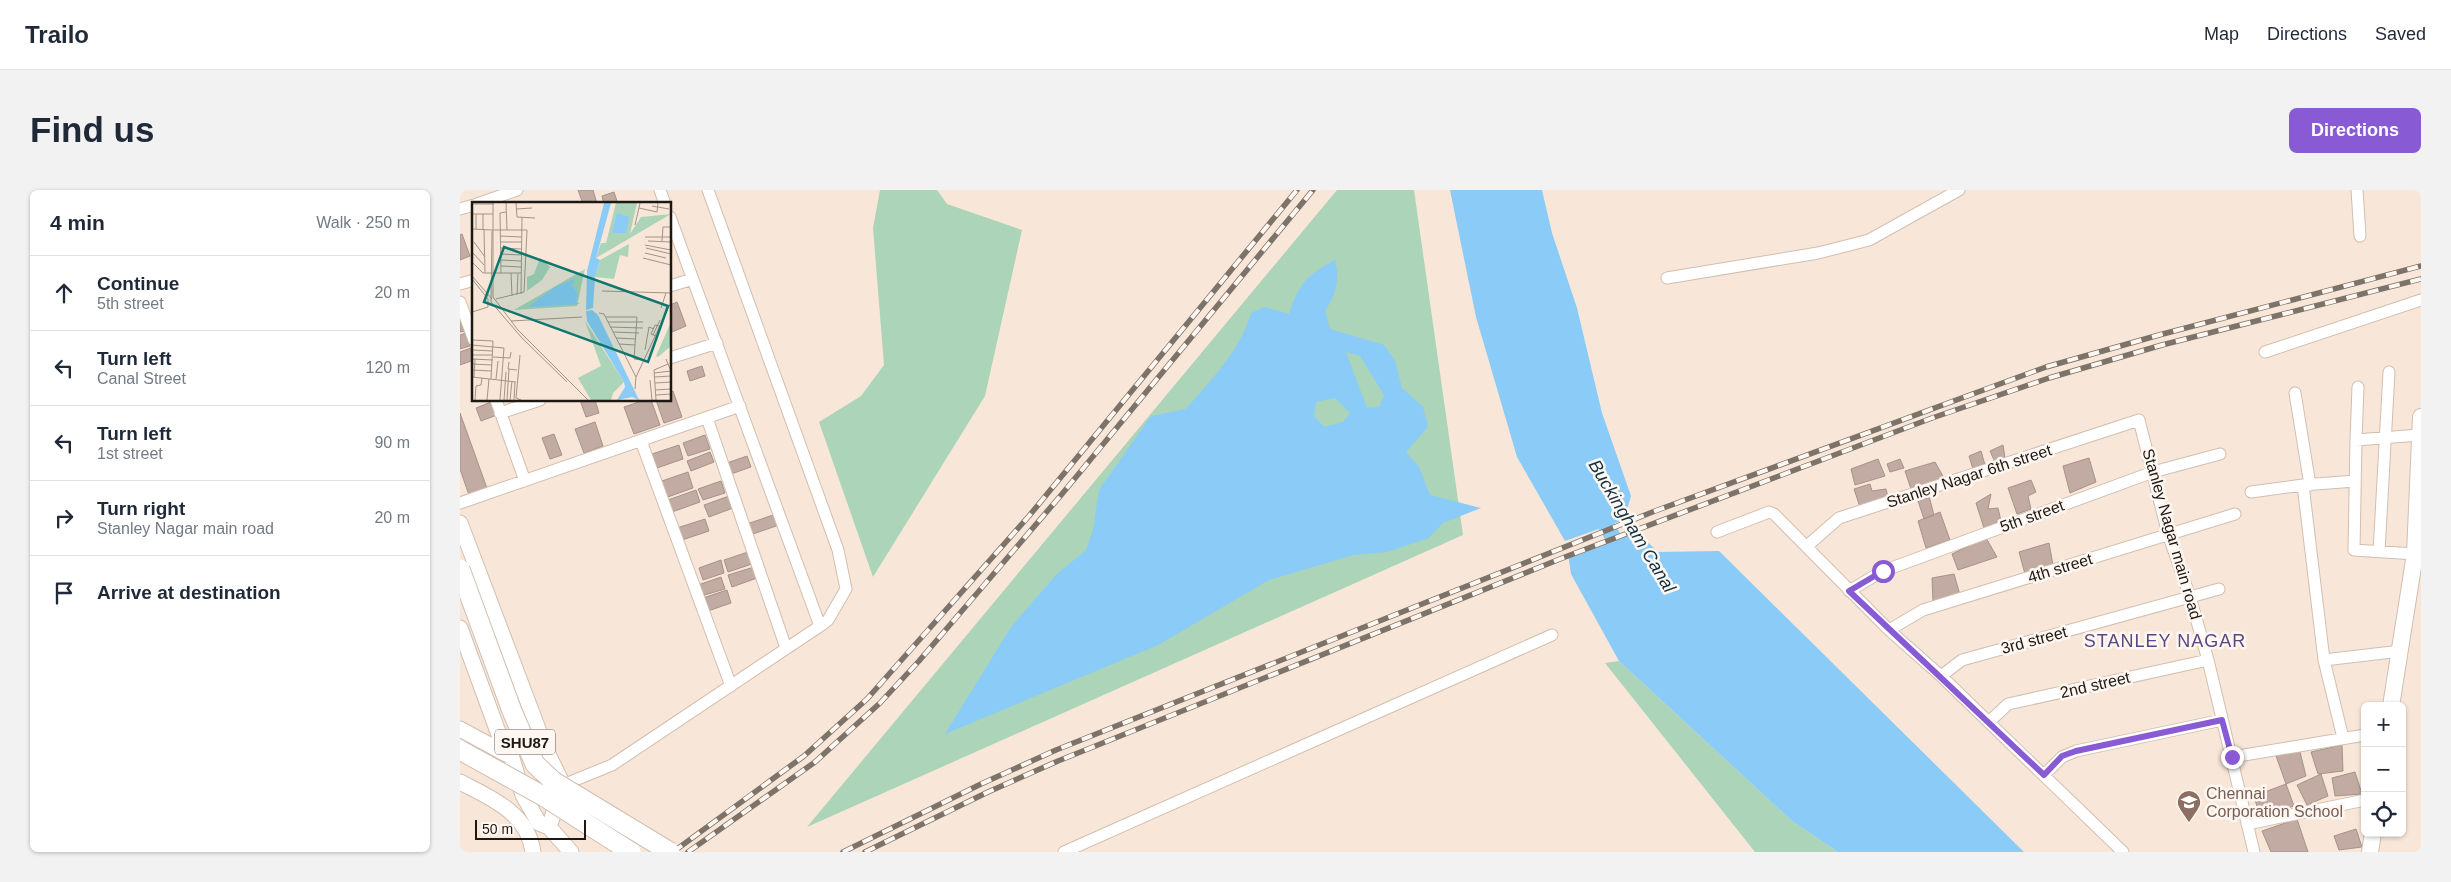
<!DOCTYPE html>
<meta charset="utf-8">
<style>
:root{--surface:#fff;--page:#f2f2f3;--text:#1f2937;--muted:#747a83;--line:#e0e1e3;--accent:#885ad4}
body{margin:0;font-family:Helvetica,sans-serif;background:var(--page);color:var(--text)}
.controls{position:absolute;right:15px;bottom:15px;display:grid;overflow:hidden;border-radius:8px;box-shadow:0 1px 4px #0004}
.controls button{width:45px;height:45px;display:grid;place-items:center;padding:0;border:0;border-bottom:1px solid var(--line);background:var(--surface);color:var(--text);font:25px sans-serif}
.scale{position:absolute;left:15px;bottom:12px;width:111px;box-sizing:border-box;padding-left:5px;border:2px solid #1e1813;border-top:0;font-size:14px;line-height:18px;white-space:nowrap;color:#1e1813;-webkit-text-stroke:4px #fef7f1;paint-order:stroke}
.stop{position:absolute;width:15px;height:15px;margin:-11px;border:4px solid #885ad4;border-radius:50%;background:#fff}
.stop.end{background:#885ad4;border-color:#fff;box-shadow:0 1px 5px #0008}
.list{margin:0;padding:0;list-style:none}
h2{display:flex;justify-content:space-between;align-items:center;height:65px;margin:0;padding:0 20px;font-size:21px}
h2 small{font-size:16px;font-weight:400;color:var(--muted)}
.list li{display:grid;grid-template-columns:32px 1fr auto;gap:15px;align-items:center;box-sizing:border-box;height:75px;padding:0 20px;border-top:1px solid var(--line)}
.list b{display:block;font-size:19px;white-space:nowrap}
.list p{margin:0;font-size:16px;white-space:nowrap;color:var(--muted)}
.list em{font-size:16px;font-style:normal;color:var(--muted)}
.icon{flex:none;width:28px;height:28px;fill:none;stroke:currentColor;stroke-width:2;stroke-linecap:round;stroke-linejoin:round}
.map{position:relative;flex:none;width:1961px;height:662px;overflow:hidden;border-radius:8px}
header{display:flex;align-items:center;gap:30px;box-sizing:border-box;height:70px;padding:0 25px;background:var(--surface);border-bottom:1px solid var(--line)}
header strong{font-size:24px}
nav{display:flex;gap:28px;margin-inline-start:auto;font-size:18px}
.intro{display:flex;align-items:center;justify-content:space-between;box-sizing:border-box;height:120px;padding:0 30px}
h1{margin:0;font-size:35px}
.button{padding:12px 22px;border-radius:8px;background:var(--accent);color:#fff;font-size:18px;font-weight:700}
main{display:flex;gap:30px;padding:0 30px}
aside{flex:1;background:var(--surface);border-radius:8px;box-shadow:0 1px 4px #0004}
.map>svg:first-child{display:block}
.green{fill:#abd4b8}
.water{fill:#8acbf8;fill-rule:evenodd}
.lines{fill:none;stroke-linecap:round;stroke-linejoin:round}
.canal{stroke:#8acbf8;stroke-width:16}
.building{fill:#c1aba3;stroke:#a6928a}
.minor-casing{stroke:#d0bfb1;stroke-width:13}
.tertiary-casing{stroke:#d0bfb1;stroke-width:17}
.secondary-casing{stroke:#d0bfb1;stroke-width:18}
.minor{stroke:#fff;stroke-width:11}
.tertiary{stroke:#fff;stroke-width:15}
.secondary{stroke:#fff;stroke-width:16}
.rail-casing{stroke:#7d7369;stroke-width:5.5}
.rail{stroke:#fef7f1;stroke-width:4;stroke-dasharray:11;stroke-linecap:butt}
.primary-bridge-casing{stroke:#d0bfb1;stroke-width:21;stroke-linecap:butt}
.primary-bridge{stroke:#fff;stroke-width:19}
.route{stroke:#885ad4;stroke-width:6}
.labels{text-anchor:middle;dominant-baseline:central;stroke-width:5;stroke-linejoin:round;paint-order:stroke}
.shield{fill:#fef7f1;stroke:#615b56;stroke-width:1}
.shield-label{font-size:15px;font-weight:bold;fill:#1e1813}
.street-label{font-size:16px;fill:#1e1813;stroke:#fef7f1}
.education-label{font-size:16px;fill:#785e54;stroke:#fef7f1;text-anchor:start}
.water-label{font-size:18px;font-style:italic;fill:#133143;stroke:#fef7f1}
.neighbourhood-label{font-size:18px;letter-spacing:1px;fill:#5b4683;stroke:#fef7f1}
.inset-road{fill:none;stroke:#a19489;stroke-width:1}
.view{fill:#0f766e;fill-opacity:0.15;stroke:#0f766e;stroke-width:2.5}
.inset-edge{fill:none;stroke:#1e1813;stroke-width:2.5}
</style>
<header>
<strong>Trailo</strong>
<nav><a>Map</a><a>Directions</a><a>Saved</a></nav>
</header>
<div class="intro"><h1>Find us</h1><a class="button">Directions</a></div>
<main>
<aside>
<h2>4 min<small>Walk · 250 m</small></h2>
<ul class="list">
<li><svg class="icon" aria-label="ahead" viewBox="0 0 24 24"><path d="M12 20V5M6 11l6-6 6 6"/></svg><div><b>Continue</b><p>5th street</p></div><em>20 m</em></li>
<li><svg class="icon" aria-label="left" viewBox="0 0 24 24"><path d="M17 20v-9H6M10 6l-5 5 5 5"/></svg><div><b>Turn left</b><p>Canal Street</p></div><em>120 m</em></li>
<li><svg class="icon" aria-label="left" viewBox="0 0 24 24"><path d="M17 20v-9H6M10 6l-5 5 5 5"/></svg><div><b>Turn left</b><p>1st street</p></div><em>90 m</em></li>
<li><svg class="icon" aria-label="right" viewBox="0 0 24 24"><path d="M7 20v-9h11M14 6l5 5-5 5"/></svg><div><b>Turn right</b><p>Stanley Nagar main road</p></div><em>20 m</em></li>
<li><svg class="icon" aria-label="arrive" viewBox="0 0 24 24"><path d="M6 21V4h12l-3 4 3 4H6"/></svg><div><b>Arrive at destination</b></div></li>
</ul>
</aside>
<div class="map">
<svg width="1961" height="662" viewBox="0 0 1961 662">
<rect width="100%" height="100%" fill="#f8e7d8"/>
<path class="green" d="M 420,0 L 477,0 L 487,14 L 562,40 L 525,206 L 413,387 L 359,232 L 401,206 L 424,175 L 413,38 Z
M 877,0 L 954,0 L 1003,345 L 347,637 Z
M 1159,471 L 1332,631 L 1378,662 L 1295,662 L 1145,473 Z"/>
<path class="water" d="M 990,0 L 1082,0 L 1092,43 L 1117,118 L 1142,223 L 1171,306 L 1164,330 L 1105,351 L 1057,267 L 1016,127 Z
M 875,70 C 880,90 876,105 865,121 L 870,139 L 924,155 L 935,171 L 942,198 L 963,217 L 968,237 L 946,262 L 959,277 L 970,305 L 1021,318 L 983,333 L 969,348 L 927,362 L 893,365 L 809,390 L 698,455 L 485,544 L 551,437 L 596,385 L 626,360 L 633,340 L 639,300 L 691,226 L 726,219 C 750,191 781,160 791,123 L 804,117 L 829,124 C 840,92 846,86 875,70 ZM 886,162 L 900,166 L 924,205 L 919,217 L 907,218 ZM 875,208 L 890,223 L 883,232 L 864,237 L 854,226 L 856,212 Z
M 1173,338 L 1198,362 L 1259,361 L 1564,662 L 1378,662 L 1332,631 L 1159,471 L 1111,384 L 1108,364 Z"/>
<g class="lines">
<path class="canal" d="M 1136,317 L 1163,365"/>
</g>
<path class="building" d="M 118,0 L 133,0 L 137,14 L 123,14 Z
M 154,2 L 158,14 L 144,14 L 142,6 Z
M 2,44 L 10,66 L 0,70 L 0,45 Z
M 217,112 L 226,136 L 212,142 L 210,115 Z
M 0,126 L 5,141 L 0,142 Z
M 6,143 L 10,156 L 0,159 L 0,145 Z
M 11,158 L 14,170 L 0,175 L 0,162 Z
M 242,176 L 245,186 L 230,191 L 227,181 Z
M 213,201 L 222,227 L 204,233 L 196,210 L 210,210 L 210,202 Z
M 120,210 L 135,210 L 139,223 L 126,227 Z
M 185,210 L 191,210 L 200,235 L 174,244 L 164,217 Z
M 31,212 L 37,225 L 21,231 L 16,218 Z
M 0,223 L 28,301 L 10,308 L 0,279 Z
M 135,232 L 143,256 L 124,263 L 115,239 Z
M 94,244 L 102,265 L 90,269 L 82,248 Z
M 245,245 L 250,259 L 228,266 L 223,253 Z
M 219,255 L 223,269 L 197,278 L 192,264 Z
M 1543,255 L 1545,268 L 1535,272 L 1530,261 Z
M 1521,261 L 1525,275 L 1513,279 L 1509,266 Z
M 250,262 L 254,272 L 231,281 L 227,271 Z
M 287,266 L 291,277 L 268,285 L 264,274 Z
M 1629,268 L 1636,292 L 1610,303 L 1603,276 Z
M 1418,269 L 1425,286 L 1395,295 L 1391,279 Z
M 1440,269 L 1444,278 L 1430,282 L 1427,274 Z
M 1475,272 L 1484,288 L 1451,299 L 1445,281 Z
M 228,282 L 233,298 L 205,308 L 199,292 Z
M 1571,290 L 1576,302 L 1568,306 L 1571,319 L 1557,324 L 1548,298 Z
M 261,291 L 265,303 L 243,310 L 238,299 Z
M 1410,294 L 1412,301 L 1426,299 L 1428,307 L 1400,317 L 1394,299 Z
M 236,300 L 240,312 L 212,322 L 208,310 Z
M 1531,304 L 1528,319 L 1538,318 L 1541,331 L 1524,338 L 1516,313 Z
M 269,306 L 273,318 L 249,327 L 244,315 Z
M 1469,306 L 1474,325 L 1464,329 L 1458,311 Z
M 1480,322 L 1490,350 L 1466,358 L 1458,331 Z
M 316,324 L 319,335 L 290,345 L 287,334 Z
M 245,329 L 249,341 L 222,350 L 217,338 Z
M 1526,348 L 1537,367 L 1498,380 L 1492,364 Z
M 1589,353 L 1593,375 L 1565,384 L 1559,362 Z
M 288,362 L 292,374 L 268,382 L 264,370 Z
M 261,370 L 264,383 L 243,390 L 239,378 Z
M 294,377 L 297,388 L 272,397 L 268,385 Z
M 1494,384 L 1500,405 L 1473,412 L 1472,388 Z
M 261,387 L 265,399 L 241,406 L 238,395 Z
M 267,400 L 271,413 L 248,421 L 243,408 Z
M 1882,555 L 1883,581 L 1858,584 L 1851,562 Z
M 1839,558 L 1846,586 L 1826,594 L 1815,563 Z
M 1895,582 L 1902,604 L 1875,606 L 1872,588 Z
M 1861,584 L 1868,606 L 1847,615 L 1837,595 Z
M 1826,594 L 1834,616 L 1800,627 L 1794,606 Z
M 1837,629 L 1848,662 L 1811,662 L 1802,641 Z
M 1896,639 L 1902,657 L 1879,660 L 1874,646 Z"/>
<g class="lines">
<g class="minor-casing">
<path id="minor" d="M 200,0 L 205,14
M 1897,0 L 1900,46
M 17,14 L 57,0
M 0,19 L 14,15
M 210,27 L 360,436
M 1207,88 L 1358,63 L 1409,50 L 1499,0
M 0,94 L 14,90
M 210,96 L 233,89
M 0,112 L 14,150
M 1805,162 L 1961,110
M 210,168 L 257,153
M 1835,203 L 1850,295
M 36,210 L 65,291
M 40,223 L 80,210
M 247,228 L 326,458
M 1896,250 L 1898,197
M 181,251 L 271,496
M 1791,302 L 1843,295
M 0,313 L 280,216
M 1257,342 L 1309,322 L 1314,324 L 1429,440 L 1481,486 L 1663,662
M 1347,356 L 1379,328 L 1679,230 L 1708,344 L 1730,407 L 1748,470 L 1794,662
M 1919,362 L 1929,182
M 1955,364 L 1894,360 L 1896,250 L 1959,245
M 1389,401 L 1423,381 L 1693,282 L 1760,264
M 1429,440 L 1463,420 L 1775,324
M 1864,470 L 1941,461
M 1481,486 L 1502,470 L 1759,399
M 1529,532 L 1548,514 L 1748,470
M 1883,548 L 1864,470 L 1843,295 L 1895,291
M 1772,567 L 1905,545
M 1584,585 L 1602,567 L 1616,561 L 1762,530
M 103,595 L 152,575 L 360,436 L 368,430 L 386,399 L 378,360 L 248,0
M 1787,634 L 1905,610
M 604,662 L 1092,445"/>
</g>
<g class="tertiary-casing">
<path id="tertiary" d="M 0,333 L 86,560 L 103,595 L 89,637
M 0,438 L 46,564 L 51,565
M 0,539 L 46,564
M 51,565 L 63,605 L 79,633 L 89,637 L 111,662
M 0,592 C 31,608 68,623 73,662"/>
</g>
<g class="secondary-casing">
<path id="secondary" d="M 1931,516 L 1955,364 L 1961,227
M 1910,662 L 1913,643"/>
</g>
<use href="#minor" class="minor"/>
<use href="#tertiary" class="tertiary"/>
<use href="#secondary" class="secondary"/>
<g class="rail-casing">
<path id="rail" d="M 213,662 L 344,566 L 407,509 L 569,326 L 837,0
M 228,662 L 355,572 L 420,513 L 459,471 L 602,304 L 853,0
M 383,662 L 521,594 L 596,560 L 1195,321 L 1586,177 L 1699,145 L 1961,76
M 405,662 L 528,602 L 598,571 L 1105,367 L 1472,228 L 1589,188 L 1702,155 L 1961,89"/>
</g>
<use href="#rail" class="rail"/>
<g class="primary-bridge-casing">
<path id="primary-bridge" d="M 0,379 L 52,521 L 75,574 L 93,591 L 210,662
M 0,560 L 83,606 L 171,662"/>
</g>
<use href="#primary-bridge" class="primary-bridge"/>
</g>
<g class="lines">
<path class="route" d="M 1423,381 L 1389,401 L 1584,585 L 1602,566 L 1616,561 L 1762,530 L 1772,567"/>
</g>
<defs>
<g id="school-pin" transform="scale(1.25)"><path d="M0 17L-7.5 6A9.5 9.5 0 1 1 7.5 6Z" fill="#8d6e63" stroke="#fef7f1"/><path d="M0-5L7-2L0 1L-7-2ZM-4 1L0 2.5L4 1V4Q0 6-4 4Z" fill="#fff"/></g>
</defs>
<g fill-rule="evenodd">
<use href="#school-pin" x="1729" y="612"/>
</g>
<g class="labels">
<rect class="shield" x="35" y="539.5" width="60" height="25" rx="4"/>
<g class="shield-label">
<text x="65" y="552">SHU87</text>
</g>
<g class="street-label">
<text transform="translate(1509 286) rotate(-18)">Stanley Nagar 6th street</text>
<text transform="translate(1572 326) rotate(-20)">5th street</text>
<text transform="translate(1712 344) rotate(74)">Stanley Nagar main road</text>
<text transform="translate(1600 378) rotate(-17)">4th street</text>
<text transform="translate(1574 450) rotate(-15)">3rd street</text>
<text transform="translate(1635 495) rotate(-13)">2nd street</text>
</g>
<g class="education-label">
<text x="1746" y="603">Chennai<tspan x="1746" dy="18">Corporation School</tspan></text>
</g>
<g class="water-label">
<text transform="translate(1172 336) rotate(59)">Buckingham Canal</text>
</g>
<g class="neighbourhood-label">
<text x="1705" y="451">STANLEY NAGAR</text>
</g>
</g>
<g transform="translate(12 12)">
<rect width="199" height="199" fill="#f8e7d8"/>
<path d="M 144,1 L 165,1 L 158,32 L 169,15 L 199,12 L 124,56 L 129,41 L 134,41 ZM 157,42 L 156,55 L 148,53 L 142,77 L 123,75 L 128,58 ZM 68,56 L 78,65 L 70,78 L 55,89 L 55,75 L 62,72 ZM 113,67 L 105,104 L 42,108 ZM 113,119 L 152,180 L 141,191 L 139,198 L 119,198 L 106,176 L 129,164 ZM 199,120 L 199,144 L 186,155 L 184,154 Z" fill="#abd4b8"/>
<path d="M 132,1 L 139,1 L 124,56 L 128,58 L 123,75 L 121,106 L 114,108 L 115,69 ZM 145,11 L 157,15 L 154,31 L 140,31 ZM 103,77 L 100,83 L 106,92 L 104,100 L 108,102 L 56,105 L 83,85 ZM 120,108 L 126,113 L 167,198 L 160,195 L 145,198 L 153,185 L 152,180 L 115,119 L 114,109 Z" fill="#8acbf8"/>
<path class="inset-road" d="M 21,1 L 21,95 L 46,128 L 116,198M 34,1 L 35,28M 44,1 L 45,15 L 63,16M 0,2 L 22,2M 180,4 L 197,7M 167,6 L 185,10 L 186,1M 44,7 L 60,6M 0,12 L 21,12M 163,23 L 168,1M 0,27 L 20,28M 4,27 L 4,12M 12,27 L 13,71M 11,28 L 11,12M 20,28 L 55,28 L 52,90 L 24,97M 20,29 L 19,100 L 50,136 L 95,180M 28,34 L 49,35M 173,35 L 199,35M 176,39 L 199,40M 190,39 L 191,25 L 199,25M 2,40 L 13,55M 28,40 L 49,40M 173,43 L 199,48M 28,46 L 49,47M 174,46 L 199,52M 0,50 L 12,63M 173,51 L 194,56M 28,52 L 49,53M 171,56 L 199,63M 29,58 L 49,59M 0,60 L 11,71 L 49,71M 29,64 L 49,65M 29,71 L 28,11 L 34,10M 39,71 L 40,94M 0,74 L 20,97M 0,77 L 16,97M 130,89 L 199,91M 49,92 L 50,15M 45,93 L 46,72M 189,106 L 194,91M 0,110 L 16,105 L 16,97M 127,111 L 132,112 L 164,175M 134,115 L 165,115 L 162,157 L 171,158M 39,119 L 110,115M 136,120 L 171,120M 138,125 L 171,126M 141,130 L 167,131M 181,133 L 188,118M 184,134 L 179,132 L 183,123 L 187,124M 144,136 L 164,137M 0,138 L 21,139 L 19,177M 147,142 L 163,143M 0,143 L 32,146 L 28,198M 0,148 L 21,149M 173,148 L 177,125 L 182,127M 0,153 L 21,153M 48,153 L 44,196 L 49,198M 21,155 L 38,156 L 39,150M 0,157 L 21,158M 37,160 L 36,167 L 45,168M 0,162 L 20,163M 0,168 L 20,169M 182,171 L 199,169 L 194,157M 0,175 L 44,180M 2,175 L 3,157M 183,175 L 199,174M 24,177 L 26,159M 178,178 L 180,198M 183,181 L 199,180M 163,187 L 164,175 L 199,100M 183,188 L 199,187M 184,193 L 199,192M 3,198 L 4,184 L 9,183 L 10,176M 15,198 L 17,177M 32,198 L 34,170M 35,198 L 37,167M 38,198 L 40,179M 42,198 L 43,180M 184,198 L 182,168 L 196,162"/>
<path class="view" d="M 32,45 L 196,104 L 176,160 L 12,100 Z"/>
<rect width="199" height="199" class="inset-edge"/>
</g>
</svg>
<div class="controls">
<button>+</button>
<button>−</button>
<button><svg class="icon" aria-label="locate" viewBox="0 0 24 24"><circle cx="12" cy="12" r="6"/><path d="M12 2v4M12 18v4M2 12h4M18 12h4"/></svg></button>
</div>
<div class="scale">50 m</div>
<div class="stop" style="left:1423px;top:381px"></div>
<div class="stop end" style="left:1772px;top:567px"></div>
</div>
</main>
